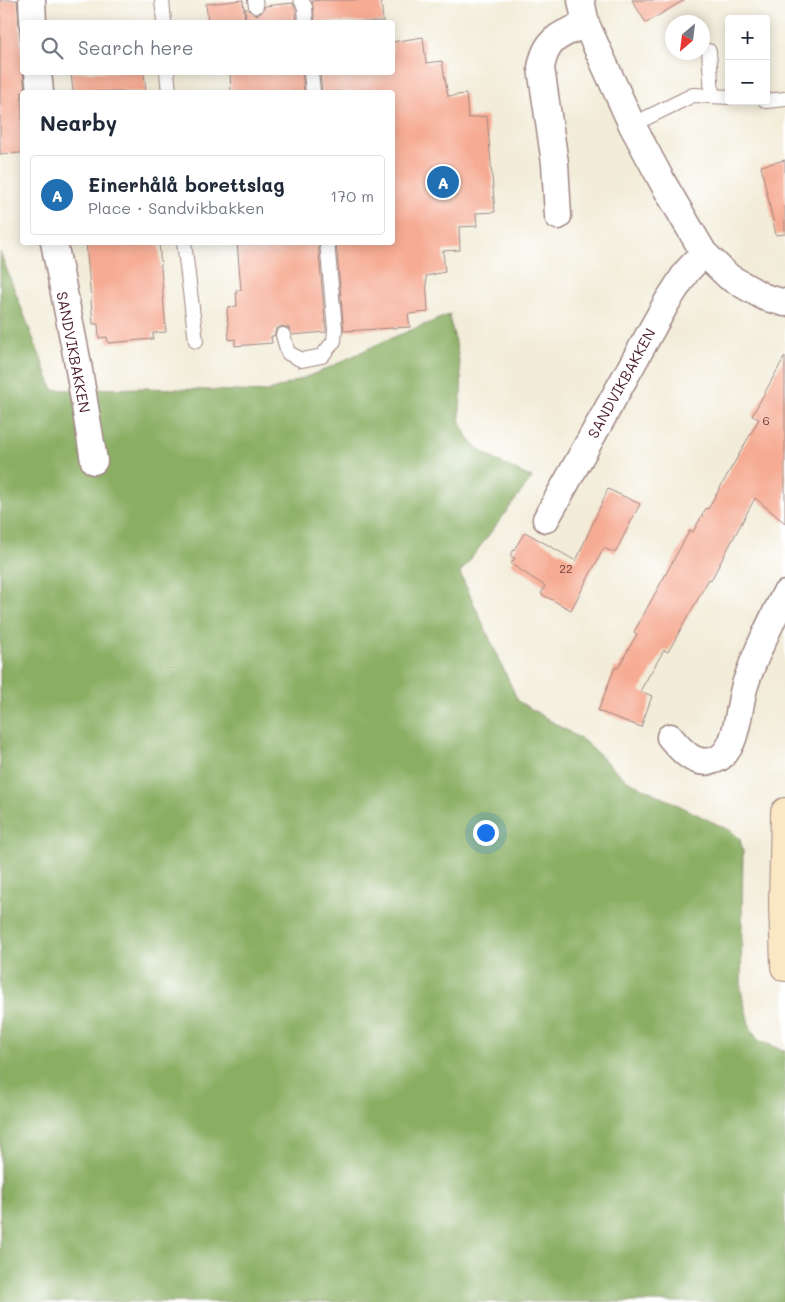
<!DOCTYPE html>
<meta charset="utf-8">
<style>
:root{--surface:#fff;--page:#f6f6f7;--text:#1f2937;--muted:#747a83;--line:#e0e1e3;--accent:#1f6fb2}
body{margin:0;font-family:Mali,sans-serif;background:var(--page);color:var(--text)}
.controls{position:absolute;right:15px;top:15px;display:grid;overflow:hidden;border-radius:5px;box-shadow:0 2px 12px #0003}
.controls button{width:45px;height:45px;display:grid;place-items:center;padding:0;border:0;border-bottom:1px solid var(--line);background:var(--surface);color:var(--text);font:25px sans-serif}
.compass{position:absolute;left:665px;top:15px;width:45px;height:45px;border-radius:50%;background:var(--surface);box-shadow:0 2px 12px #0003;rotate:208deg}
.you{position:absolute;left:485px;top:832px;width:18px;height:18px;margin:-12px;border:4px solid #fff;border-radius:50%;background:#1a73e8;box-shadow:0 0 0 8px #1a73e833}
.badge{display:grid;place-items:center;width:32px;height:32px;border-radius:50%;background:var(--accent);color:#fff;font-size:16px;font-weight:700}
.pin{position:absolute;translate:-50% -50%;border:2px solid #fff;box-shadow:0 1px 5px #0006}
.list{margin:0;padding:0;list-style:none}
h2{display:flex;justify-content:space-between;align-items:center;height:65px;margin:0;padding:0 20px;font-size:21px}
h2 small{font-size:16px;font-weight:400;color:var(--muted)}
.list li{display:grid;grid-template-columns:32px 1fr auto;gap:15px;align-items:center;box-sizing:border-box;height:80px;margin:0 10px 10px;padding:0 10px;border:1px solid var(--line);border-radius:5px}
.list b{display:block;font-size:19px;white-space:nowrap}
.list p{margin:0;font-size:16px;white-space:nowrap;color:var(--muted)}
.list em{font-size:16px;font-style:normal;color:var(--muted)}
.icon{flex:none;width:28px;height:28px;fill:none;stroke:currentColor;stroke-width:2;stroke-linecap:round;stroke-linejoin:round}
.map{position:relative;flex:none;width:785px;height:1302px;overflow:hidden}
.search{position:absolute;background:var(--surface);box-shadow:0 2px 12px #0003;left:20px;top:20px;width:375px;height:55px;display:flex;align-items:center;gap:12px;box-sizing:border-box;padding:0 18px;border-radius:5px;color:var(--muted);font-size:19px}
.panel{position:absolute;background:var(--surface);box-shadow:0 2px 12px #0003;left:20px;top:90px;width:375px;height:155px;border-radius:5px}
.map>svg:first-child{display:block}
.forest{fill:#8aaf64;stroke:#6a6748}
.building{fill:#f6ab93}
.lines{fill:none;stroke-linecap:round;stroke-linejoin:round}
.lane-casing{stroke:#9e8682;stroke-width:16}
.street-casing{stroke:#9e8682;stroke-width:29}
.secondary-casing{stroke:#9e8682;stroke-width:30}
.lane{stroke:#fff;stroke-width:14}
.street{stroke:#fff;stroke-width:26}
.secondary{stroke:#fae7c3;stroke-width:28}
.labels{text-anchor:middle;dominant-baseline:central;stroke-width:4;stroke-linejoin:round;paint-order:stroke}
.number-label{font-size:12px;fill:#754245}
.street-label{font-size:15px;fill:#4a1f2b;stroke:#fff}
</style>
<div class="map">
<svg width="785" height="1302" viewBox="0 0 785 1302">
<rect width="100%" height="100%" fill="#fff"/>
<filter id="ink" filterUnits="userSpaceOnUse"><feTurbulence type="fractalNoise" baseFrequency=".02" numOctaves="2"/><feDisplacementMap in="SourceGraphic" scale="10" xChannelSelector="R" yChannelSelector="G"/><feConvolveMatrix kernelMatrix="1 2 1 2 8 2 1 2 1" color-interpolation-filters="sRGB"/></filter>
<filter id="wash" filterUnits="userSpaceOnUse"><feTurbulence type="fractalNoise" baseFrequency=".0096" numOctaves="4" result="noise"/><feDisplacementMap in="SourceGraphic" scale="20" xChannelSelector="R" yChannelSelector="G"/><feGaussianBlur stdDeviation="1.12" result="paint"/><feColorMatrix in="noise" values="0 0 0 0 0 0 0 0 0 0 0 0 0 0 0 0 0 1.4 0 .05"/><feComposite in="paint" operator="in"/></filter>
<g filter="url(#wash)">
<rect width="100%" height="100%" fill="#f2ecd8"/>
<path class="forest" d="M 0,252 L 53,390 L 146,388 L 267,392 L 324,370 L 384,341 L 451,314 L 449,317 C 455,337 459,357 461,377 C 464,403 452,415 470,440 C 482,456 514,469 532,478 L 460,573 L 518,701 L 584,741 L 625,779 L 731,831 L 740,839 L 743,851 L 741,990 L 750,1028 L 758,1040 L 785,1051 L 785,1302 L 0,1302 Z"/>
<g id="blocks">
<path class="building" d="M 0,0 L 17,0 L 25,92 L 22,92 L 22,153 L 0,154 Z
M 243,0 L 245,22 L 208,22 L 206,4 Z
M 322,0 L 381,0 L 383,22 L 315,22 L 312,1 Z
M 632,0 L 684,0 L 646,23 Z
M 293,3 L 296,10 L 297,22 L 246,22 L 245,8 L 257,15 L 262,12 L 265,6 Z
M 423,37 L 426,63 L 442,61 L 448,96 L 466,94 L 468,118 L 487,116 L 495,212 L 476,213 L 477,226 L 459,227 L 460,250 L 443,251 L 445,272 L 426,276 L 428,312 L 408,314 L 410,327 L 344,331 L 336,242 L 392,242 L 392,92 L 322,92 L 320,72 L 392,72 L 392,42 Z
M 71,72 L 144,72 L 146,92 L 73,92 Z
M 230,72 L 302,72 L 304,92 L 231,92 Z
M 785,160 L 785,234 L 776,235 L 761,166 Z
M 86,242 L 159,242 L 166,332 L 153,333 L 153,339 L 108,343 L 107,337 L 99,338 L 98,324 L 93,324 Z
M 237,242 L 318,242 L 326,332 L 292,335 L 289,328 L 281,326 L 276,329 L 274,336 L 271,336 L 272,343 L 235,346 L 235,339 L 229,340 L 227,310 L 228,307 L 237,306 L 236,290 L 241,290 Z
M 785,356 L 785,523 L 755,498 L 711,580 L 709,579 L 668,652 L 664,650 L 640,691 L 652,696 L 641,727 L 598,711 L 615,667 L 618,668 L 637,634 L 634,632 L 690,530 L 693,532 L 706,508 L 708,509 L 759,419 L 752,416 Z
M 608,489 L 640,504 L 615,553 L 604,548 L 571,610 L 541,594 L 545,586 L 511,564 L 515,558 L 510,556 L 525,532 L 576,561 Z"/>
</g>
</g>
<g filter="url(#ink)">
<use href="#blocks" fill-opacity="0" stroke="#9e8682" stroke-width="1"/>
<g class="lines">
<g class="lane-casing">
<path id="lane" d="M 162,0 L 164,22
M 255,0 L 256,6
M 301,0 L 305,7 L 306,22
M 709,51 L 712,95
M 167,72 L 169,92
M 311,72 L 313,92
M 766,101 L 785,99
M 632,125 L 693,95 L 729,97
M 184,242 L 196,341
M 283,335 L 288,353 L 302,360 L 322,356 L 334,341 L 335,329 L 327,242"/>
</g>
<g class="street-casing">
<path id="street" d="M 32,0 L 33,22
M 581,0 L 586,24 L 632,125 L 663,183 L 704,253 L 729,277 L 764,297 L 785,303
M 38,72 L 40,92
M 558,216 L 555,163 L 541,68 C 546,38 560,35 586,24
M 54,242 L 78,364 L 94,461
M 546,519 L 667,302 L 687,271 L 704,253
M 670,737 C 680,749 693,765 711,761 C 740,756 737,705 746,682 C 756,652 771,622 785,594"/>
</g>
<g class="secondary-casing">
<path id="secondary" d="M 785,812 L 783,904 L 785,967"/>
</g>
<use href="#lane" class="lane"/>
<use href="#street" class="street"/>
<use href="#secondary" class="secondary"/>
</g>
</g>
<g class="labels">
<g class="number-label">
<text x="766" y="420">6</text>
<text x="566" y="568">22</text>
</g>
<g class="street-label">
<text transform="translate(74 352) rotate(79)">SANDVIKBAKKEN</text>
<text transform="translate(621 383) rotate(-61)">SANDVIKBAKKEN</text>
</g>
</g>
</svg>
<div class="controls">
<button>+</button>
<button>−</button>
</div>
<svg class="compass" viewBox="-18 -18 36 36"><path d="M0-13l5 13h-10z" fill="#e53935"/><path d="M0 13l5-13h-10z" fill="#747a83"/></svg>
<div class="you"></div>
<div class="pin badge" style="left:443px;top:182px">A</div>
<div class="search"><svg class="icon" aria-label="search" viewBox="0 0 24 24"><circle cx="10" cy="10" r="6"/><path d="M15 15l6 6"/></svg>Search here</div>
<section class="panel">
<h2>Nearby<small></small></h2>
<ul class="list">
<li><span class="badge">A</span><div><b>Einerhålå borettslag</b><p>Place · Sandvikbakken</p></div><em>170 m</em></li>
</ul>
</section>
</div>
